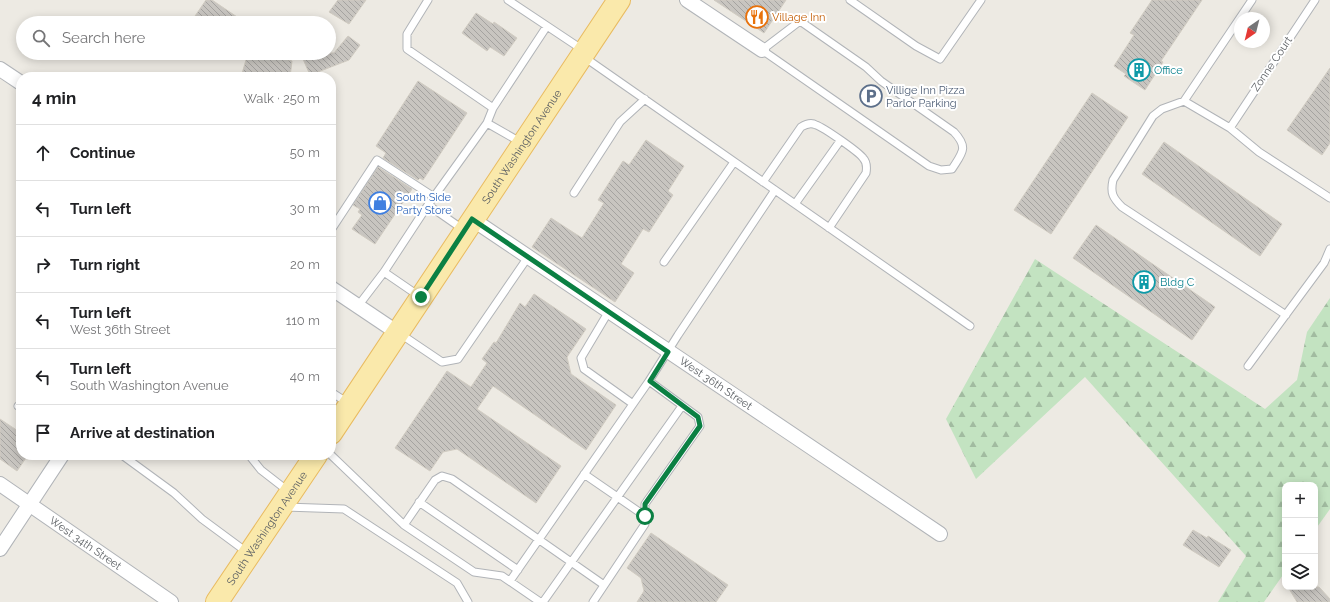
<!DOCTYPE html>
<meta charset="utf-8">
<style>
:root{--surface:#fff;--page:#f2f2f2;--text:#202124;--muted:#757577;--line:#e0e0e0}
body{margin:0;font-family:Raleway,sans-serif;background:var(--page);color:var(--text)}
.controls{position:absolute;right:12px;bottom:12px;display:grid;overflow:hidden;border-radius:8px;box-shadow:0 2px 10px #0003}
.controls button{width:36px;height:36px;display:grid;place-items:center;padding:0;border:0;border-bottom:1px solid var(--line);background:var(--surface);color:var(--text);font:20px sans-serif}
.compass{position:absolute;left:1234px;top:12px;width:36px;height:36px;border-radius:50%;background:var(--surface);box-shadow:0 2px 10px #0003;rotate:215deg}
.stop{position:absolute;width:12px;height:12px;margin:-9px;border:3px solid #0b8043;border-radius:50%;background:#fff}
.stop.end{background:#0b8043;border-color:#fff;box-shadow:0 1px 4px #0008}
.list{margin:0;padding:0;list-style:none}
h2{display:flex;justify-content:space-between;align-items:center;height:52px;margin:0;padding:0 16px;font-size:17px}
h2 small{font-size:13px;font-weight:400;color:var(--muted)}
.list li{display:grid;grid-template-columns:26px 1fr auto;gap:12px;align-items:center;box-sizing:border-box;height:56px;padding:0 16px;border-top:1px solid var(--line)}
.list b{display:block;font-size:15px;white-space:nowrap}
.list p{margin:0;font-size:13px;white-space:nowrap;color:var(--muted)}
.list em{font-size:13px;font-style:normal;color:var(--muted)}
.icon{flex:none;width:22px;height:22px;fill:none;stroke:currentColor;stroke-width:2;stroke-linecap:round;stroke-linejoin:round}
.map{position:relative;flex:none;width:1330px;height:602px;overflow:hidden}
.search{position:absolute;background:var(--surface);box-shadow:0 2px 10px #0003;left:16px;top:16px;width:320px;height:44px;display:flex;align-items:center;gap:10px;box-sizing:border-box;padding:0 14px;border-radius:22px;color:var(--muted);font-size:15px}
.panel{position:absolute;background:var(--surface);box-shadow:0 2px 10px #0003;left:16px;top:72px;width:320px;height:388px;border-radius:16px}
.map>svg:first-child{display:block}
.forest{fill:url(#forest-firs)}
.building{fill:url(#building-back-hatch);stroke:#d1ccc2}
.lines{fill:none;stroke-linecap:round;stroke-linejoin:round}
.service-casing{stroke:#b1b4b8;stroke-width:9}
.minor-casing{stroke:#b1b4b8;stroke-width:16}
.primary-casing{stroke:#e9bb60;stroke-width:24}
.service{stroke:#fff;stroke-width:7}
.minor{stroke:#fff;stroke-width:14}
.primary{stroke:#fae9ab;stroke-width:22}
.route{stroke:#0b8043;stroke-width:5}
.labels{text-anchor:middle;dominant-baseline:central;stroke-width:4;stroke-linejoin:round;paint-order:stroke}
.food-label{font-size:11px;fill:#c56008;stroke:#fff;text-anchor:start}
.street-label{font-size:11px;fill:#5b5f63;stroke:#fff}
.culture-label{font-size:11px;fill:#0d838f;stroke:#fff;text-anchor:start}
.service-label{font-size:11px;fill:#4e5e75;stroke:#fff;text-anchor:start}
.shop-label{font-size:11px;fill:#366cbe;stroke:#fff;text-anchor:start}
</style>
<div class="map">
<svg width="1330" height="602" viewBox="0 0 1330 602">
<defs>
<pattern id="forest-firs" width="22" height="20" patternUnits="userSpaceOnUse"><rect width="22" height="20" fill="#c3e3c1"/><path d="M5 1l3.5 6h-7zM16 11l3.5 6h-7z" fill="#a1bba0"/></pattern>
<pattern id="building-back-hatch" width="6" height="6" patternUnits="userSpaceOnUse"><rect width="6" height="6" fill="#c8c5c0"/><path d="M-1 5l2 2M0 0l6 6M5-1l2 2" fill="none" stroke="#a5a3a0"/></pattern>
</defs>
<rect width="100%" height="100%" fill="#edeae3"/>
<path class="forest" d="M 1035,259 L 1265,409 L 1297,380 L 1307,332 L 1330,298 L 1330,509 L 1315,530 L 1315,485 L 1285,485 L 1285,572 L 1264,602 L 1218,602 L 1246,556 L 1085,377 L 976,479 L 946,419 Z"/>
<path class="building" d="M 206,0 L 212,0 L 246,23 L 199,23 L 193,19 Z
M 338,0 L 366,0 L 349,24 L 329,12 Z
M 714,0 L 786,0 L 764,33 Z
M 1152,0 L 1202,0 L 1161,61 L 1163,62 L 1145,90 L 1124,76 L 1126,74 L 1114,66 L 1134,35 L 1130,33 Z
M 476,13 L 493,24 L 494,22 L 517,38 L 504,56 L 490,47 L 487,51 L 462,33 Z
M 348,36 L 360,45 L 349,60 L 310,75 L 303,59 L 316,53 L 334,53 Z
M 248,53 L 264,53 L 292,61 L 290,77 L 241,77 Z
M 1330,68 L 1330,143 L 1322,155 L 1287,130 Z
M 418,81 L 467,113 L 423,180 L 420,178 L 418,180 L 383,158 L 386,153 L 376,146 Z
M 1092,93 L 1128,117 L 1051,234 L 1014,210 Z
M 646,140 L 684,166 L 668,191 L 673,195 L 649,232 L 643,229 L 621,264 L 634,273 L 615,302 L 532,247 L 551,218 L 582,238 L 604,203 L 598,200 L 623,161 L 629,165 Z
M 1164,142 L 1282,224 L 1260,256 L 1142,174 Z
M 378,167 L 412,189 L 375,244 L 352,229 L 362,215 L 358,212 L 360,209 L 353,205 Z
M 1096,225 L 1215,307 L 1192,340 L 1073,258 Z
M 534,294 L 586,329 L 567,357 L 571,374 L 616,405 L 586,450 L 493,386 L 477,409 L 561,466 L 536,503 L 457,449 L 443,452 L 430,471 L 395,448 L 447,371 L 471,387 L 487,363 L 482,359 L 494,342 L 496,343 L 520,303 L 525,307 Z
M 0,419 L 21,433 L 21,455 L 28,455 L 17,471 L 0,459 Z
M 1193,530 L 1207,538 L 1208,536 L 1231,550 L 1219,567 L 1183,545 Z
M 651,533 L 728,585 L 716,602 L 637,602 L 644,591 L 641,578 L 627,568 Z
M 1288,587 L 1319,587 L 1330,599 L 1330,602 L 1297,602 Z"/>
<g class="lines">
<g class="service-casing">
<path id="service" d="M 428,0 L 407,34 L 407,49 L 493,108
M 508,0 L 547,26
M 850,0 L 916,46 L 940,59 L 981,0
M 800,21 L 866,67 L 881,81 L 954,132 C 969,148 962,153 952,169 L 941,170 L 929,166 L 762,50 Z
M 584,57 L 970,326
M 1184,101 L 1252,0
M 1230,128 L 1315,0
M 522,143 L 487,123 L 493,108 L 547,26 L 583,50
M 763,182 L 801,127 C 806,124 811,122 816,125 C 823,127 859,152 863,158 C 867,162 867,167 866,173 L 829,228
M 574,193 L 620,122 L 645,99
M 795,204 L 840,141
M 331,230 L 377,160 L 434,197
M 464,230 L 428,205 L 487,123
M 664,262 L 734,162
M 384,272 L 419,296
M 358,306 L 384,272 L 428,205
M 609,311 L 581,358 L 584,369 L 633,404 L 649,381
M 1286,315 L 1122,207 C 1113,198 1110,193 1113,180 L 1153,116 L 1162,109 L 1184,101 L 1230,128 L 1259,152 L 1330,198
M 399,333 L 442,362 L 458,359 L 528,257
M 1248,366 L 1324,263 L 1330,249
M 331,392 L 348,403
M 18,406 L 21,408
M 122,455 L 174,493 L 202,519 L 248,553
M 249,455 L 261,470 L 288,491
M 331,455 L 404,525 L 474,572 L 502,576 L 540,602
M 584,474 L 645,516
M 419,502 L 518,570
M 285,507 L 344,509 L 457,583 L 468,602
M 404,525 L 435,480 L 442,476 L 452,479 L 604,585
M 510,581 L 633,404
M 543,602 L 682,406
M 593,602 L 645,524 L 645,504 L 700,426 L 698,417 L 649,381 L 678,335 L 775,190"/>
</g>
<g class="minor-casing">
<g id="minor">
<path d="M 687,0 L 762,50"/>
<path d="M 0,69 L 21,83"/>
<path id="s1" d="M 472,219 L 940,534"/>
<path d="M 331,288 L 398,333"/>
<path id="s2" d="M 0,484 L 171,602"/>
<path d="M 0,549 L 62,455"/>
</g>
</g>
<g class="primary-casing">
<g id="primary">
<path id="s3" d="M 331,433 L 619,0"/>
<path id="s4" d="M 217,602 L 316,455"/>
</g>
</g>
<use href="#service" class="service"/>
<use href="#minor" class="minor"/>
<use href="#primary" class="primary"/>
</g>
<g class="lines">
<path class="route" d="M 421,297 L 472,219 L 668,352 L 650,381 L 698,417 L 700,426 L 645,504 L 645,516"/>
</g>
<defs>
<g id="restaurant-ring" transform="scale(1.15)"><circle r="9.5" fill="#fff" stroke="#e8710a" stroke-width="1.5"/><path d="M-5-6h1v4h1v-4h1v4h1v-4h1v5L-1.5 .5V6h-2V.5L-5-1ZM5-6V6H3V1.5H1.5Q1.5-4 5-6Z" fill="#e8710a"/></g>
<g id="building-ring" transform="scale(1.15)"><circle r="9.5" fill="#fff" stroke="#0f9aa8" stroke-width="1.5"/><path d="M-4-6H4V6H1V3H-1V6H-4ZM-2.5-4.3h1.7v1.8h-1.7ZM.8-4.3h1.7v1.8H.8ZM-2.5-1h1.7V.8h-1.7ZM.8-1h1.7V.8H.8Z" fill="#0f9aa8"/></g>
<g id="parking-ring" transform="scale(1.15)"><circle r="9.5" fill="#fff" stroke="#5c6f8a" stroke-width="1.5"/><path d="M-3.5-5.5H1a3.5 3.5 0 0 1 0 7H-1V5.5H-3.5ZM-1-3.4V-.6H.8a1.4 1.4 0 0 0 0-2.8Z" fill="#5c6f8a"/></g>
<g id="shop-ring" transform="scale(1.15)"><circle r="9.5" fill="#fff" stroke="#3f7fe0" stroke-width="1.5"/><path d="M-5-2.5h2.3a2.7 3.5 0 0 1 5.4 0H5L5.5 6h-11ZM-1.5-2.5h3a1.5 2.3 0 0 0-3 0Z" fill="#3f7fe0"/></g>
</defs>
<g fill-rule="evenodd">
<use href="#restaurant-ring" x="757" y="17"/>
<use href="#building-ring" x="1139" y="70"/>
<use href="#parking-ring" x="871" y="96"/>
<use href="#shop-ring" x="380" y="203"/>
<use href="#building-ring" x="1144" y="282"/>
</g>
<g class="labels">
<g class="food-label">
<text x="772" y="17">Village Inn</text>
</g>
<g class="street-label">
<text transform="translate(1272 64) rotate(-56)">Zonne Court</text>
<text stroke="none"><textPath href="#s3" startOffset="344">South Washington Avenue</textPath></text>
<text stroke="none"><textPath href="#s1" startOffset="294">West 36th Street</textPath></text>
<text stroke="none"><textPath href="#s4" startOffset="89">South Washington Avenue</textPath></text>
<text stroke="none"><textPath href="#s2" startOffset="104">West 34th Street</textPath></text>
</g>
<g class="culture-label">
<text x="1154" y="70">Office</text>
<text x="1160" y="282">Bldg C</text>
</g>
<g class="service-label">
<text x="886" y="90">Villige Inn Pizza<tspan x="886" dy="13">Parlor Parking</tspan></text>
</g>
<g class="shop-label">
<text x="396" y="197">South Side<tspan x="396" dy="13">Party Store</tspan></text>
</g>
</g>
</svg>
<div class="controls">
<button>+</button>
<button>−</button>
<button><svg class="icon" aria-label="layers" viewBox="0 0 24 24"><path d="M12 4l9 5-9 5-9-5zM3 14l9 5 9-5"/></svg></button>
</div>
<svg class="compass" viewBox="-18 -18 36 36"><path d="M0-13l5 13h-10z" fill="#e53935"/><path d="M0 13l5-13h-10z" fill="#757577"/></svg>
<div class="stop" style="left:645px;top:516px"></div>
<div class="stop end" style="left:421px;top:297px"></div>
<div class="search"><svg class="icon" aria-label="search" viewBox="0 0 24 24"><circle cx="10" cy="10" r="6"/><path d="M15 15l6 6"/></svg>Search here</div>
<section class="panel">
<h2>4 min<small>Walk · 250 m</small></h2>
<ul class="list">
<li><svg class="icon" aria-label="ahead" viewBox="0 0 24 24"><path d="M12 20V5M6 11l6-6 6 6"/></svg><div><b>Continue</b></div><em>50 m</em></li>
<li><svg class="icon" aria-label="left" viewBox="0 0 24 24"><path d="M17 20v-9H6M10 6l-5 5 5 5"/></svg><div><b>Turn left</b></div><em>30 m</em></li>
<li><svg class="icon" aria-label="right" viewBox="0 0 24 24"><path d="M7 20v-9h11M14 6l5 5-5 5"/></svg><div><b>Turn right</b></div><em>20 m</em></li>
<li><svg class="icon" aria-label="left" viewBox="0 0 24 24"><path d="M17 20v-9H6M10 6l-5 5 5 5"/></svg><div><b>Turn left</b><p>West 36th Street</p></div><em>110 m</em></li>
<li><svg class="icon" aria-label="left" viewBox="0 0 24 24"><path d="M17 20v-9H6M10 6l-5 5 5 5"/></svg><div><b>Turn left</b><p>South Washington Avenue</p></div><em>40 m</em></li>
<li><svg class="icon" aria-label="arrive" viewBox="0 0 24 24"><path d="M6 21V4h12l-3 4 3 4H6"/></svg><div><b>Arrive at destination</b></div></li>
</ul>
</section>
</div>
